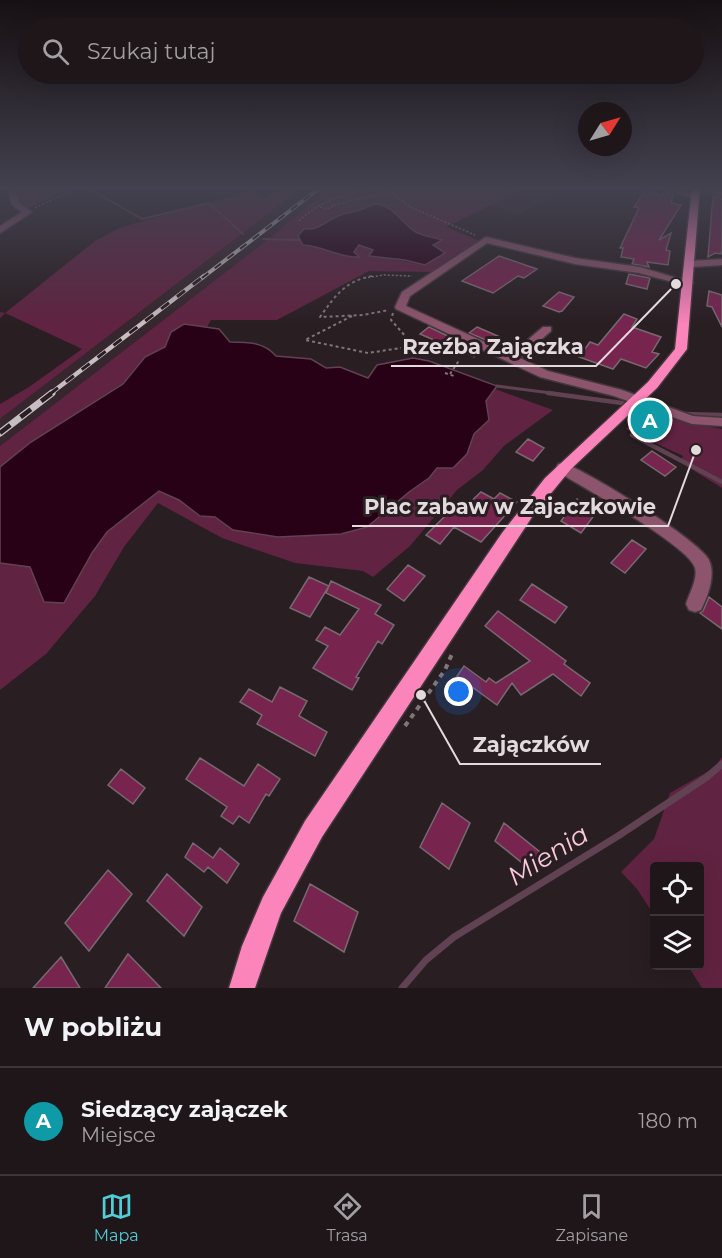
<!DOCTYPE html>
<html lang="pl">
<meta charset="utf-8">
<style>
:root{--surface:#1f161a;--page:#271f23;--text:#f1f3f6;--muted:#a19fa2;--line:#3c3539;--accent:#52ccd5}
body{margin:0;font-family:Montserrat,sans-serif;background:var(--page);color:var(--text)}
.controls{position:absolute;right:18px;bottom:18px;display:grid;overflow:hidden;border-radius:6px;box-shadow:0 6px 24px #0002}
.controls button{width:54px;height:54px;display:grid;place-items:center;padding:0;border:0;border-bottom:2px solid var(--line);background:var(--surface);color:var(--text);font:30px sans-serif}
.compass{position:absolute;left:578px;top:102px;width:54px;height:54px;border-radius:50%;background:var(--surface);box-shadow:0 6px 24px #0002;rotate:53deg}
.you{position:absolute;left:459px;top:692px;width:21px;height:21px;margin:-15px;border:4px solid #fff;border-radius:50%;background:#1a73e8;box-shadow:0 0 0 9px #1a73e833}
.badge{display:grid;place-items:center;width:39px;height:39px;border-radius:50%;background:var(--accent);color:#fff;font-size:20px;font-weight:700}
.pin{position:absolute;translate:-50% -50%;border:3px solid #fff;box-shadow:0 2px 6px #0006}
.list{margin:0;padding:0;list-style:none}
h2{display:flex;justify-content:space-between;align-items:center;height:78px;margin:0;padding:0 24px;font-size:26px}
h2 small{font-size:20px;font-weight:400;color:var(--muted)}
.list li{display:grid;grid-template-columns:39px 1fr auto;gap:18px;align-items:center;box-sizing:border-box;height:108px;padding:0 24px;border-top:2px solid var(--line)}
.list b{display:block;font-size:22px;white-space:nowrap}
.list p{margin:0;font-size:20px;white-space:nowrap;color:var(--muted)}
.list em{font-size:20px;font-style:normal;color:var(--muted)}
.icon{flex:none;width:33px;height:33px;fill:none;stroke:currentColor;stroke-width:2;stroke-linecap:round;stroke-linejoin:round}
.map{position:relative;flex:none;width:722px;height:988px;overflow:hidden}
.search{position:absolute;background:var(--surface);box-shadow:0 6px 24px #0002;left:18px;right:18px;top:18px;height:66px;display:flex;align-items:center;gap:15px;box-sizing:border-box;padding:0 21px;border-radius:33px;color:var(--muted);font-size:22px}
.sheet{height:186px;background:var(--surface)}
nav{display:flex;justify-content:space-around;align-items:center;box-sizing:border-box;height:84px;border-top:2px solid var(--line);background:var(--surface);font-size:16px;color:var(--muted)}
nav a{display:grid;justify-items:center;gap:3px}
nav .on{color:var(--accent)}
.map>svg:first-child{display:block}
.built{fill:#36262d}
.green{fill:#602341;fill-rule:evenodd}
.water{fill:#280116;stroke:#604252;stroke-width:1.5}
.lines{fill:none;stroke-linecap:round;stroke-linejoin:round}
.stream-far3{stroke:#604252;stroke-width:2}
.stream-far2{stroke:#604252;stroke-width:3}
.stream-far1{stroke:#604252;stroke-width:4.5}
.stream{stroke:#604252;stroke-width:7}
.building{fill:#77244f;stroke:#776a6f;stroke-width:1.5}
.minor-casing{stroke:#43383c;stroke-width:3}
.major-casing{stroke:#43383c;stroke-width:3}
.path-far2{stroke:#7f7679;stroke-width:1.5;stroke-dasharray:2 2;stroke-linecap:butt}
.path-far1{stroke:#7f7679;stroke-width:2;stroke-dasharray:3 3;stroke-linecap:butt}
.path{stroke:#7f7679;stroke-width:4;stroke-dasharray:5 5;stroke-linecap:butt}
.minor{fill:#8d546d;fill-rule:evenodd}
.major{fill:#fb84ba;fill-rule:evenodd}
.rail-far2-casing{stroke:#c6bec1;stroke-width:4}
.rail-far1-casing{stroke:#c6bec1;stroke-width:4.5}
.rail-casing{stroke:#c6bec1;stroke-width:7}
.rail-far2{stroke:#291e22;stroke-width:2;stroke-dasharray:8;stroke-linecap:butt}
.rail-far1{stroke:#291e22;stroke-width:3;stroke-dasharray:10;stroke-linecap:butt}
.rail{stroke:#291e22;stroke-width:4.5;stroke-dasharray:13;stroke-linecap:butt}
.labels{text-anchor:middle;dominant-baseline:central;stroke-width:6;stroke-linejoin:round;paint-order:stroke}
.near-water-label{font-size:26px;font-style:italic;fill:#f9c8db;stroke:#291e22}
.leader{fill:none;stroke:#e2dadd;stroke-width:2}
.callout-dot{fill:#e2dadd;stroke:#291e22;stroke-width:2}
.callout-label{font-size:21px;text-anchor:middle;font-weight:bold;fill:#e2dadd;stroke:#291e22;stroke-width:6;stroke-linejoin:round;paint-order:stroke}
</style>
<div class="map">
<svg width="722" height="988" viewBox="0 0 722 988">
<rect width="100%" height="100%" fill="#291e22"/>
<path class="built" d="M 303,187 L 332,187 L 262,244 L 0,446 L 0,419 Z
M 528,187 L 570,187 L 518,215 L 490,205 Z"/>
<path class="green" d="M 15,187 L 71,187 L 29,208 L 22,204 Z
M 283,187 L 303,187 L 0,419 L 0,404 L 29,387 L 82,349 L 5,313 L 0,318 L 0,312 L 5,313 L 95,241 L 119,228 L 253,190 L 264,198 Z
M 332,187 L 528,187 L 446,227 L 480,241 L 431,272 L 369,271 L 277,320 L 211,320 L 207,327 L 184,324 L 171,332 L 165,347 L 145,357 L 123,383 L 31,442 L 0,467 L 0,446 L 262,244 ZM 374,204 L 395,213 L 417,233 L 441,240 L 433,245 L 425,265 L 370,255 L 373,250 L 359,245 L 354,252 L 359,256 C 331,252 323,251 304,229 C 319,230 323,223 336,217 C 348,211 362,212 374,204 Z
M 495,389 L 553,410 L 504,446 L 483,470 L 457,490 L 410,546 L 373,577 L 363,571 L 295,563 L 222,538 L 158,503 L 124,547 L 95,596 L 46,654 L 0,690 L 0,563 L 30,567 L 44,602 L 92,553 L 107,532 L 159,491 L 179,500 L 200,516 L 214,517 L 233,530 L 278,537 L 341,534 L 367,527 L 409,492 L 429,478 L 437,468 L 453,468 L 467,454 L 474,434 L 489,420 L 486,401 Z
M 641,413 L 722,429 L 722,488 L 680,462 L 683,456 L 626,429 Z
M 722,757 L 722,988 L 702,988 L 688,966 L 700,966 L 700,866 L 654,866 L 654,915 L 637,889 L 621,872 L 654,839 L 670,793 L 714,768 Z"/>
<path class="water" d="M 374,204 C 391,203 401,222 414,231 C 422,236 433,237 442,240 L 433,245 L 445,253 L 425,265 L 405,260 L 369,256 L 373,250 L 359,245 L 354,252 L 359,257 C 339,258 323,246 303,245 L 298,236 L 304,229 C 319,230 323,223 336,217 C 348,211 362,212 374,204 Z
M 184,324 L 219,329 L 230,342 C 248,342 264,342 276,356 L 311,359 L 326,368 L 340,367 L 368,378 L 377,365 L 413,358 L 429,361 L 497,386 L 486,401 L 489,420 L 474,434 L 467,454 L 453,468 L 437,468 L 429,478 L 409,492 L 367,527 L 341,534 L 278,537 L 233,530 L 215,517 L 200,516 L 179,500 L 159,491 L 107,532 L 92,553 L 64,603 L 44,602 L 30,567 L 0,563 L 0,467 L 31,442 L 123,384 L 145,357 L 165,347 L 171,332 Z"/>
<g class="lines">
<path class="stream-far3" d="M 86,187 L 142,219 L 209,203 L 243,234
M 263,239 L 300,240"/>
<path class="stream-far2" d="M 497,386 L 559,394"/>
<path class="stream-far1" d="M 548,393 L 622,403
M 645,408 L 660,414
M 684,414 L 722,415
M 632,435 L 722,482"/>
<path class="stream" d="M 402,988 L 426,960 L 454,937 L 618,836 L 707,777 L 722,764"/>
</g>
<path class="building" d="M 645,190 L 662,196 L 664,191 L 673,194 L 671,203 L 681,205 L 659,240 L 671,233 L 666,250 L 670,251 L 668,265 L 647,262 L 649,267 L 632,264 L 634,259 L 621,257 L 623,248 L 620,248 L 639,208 L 634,207 Z
M 713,196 L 722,198 L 722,250 L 721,254 L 715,253 L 708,257 Z
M 499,256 L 537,269 L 524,278 L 518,276 L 493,293 L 462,281 Z
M 629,274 L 650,278 L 647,289 L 626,284 Z
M 709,291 L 722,295 L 722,327 L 712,307 L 707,306 Z
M 559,292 L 574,297 L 562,311 L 559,312 L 543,306 Z
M 624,314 L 637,319 L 632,327 L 661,337 L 652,352 L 659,354 L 646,368 L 621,359 L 613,369 L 579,357 L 590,342 L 598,345 Z
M 429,327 L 481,352 L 474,357 L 420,334 Z
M 477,327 L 500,337 L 493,343 L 469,333 Z
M 528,439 L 544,448 L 533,461 L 516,452 Z
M 652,451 L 676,467 L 665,476 L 641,460 Z
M 481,492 L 494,499 L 500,493 L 517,502 L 481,542 L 454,527 L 440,544 L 426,535 L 457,504 L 464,508 Z
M 577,499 L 598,510 L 581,533 L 561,521 Z
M 632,540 L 646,549 L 625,573 L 611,563 Z
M 408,565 L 425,576 L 404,601 L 387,589 Z
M 309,577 L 329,586 L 310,617 L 290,608 Z
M 331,581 L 381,605 L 375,614 L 394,625 L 382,644 L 378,641 L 356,677 L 359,678 L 352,690 L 313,668 L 328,646 L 316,640 L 325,627 L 340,635 L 359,609 L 326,593 Z
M 532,584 L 567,607 L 555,623 L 520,600 Z
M 709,597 L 722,607 L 722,629 L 700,613 L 703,611 Z
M 498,611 L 566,661 L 564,664 L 590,683 L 581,696 L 553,674 L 521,695 L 512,683 L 497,705 L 457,676 L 464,666 L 486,682 L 489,678 L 496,683 L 530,661 L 485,626 Z
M 280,687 L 307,701 L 299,716 L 327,732 L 315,756 L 257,724 L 262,715 L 240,702 L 249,689 L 272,702 Z
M 200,758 L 244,786 L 258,764 L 280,779 L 269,796 L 266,794 L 249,823 L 239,816 L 233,824 L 221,816 L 227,807 L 186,779 Z
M 121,769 L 145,788 L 133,804 L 108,785 Z
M 442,803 L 470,823 L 449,869 L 420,847 Z
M 504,823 L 540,852 L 531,870 L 495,841 Z
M 193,843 L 213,858 L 220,848 L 239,864 L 227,883 L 208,867 L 204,872 L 185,857 Z
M 108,870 L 132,894 L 89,951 L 65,923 Z
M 167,874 L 202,907 L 184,936 L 147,901 Z
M 310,884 L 358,912 L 344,952 L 294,921 Z
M 128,954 L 161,988 L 105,988 Z
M 61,957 L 80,988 L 33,988 Z"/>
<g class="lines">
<g class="minor-casing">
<path id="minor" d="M 6,187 L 14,187 L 20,204 L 32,212 L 0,233 L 0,226 L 22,212 L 12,205 Z
M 658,187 L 669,187 L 699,197 L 695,199 Z
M 692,187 L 704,187 L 722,192 L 722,196 Z
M 486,237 L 575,258 L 640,267 L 693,283 L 688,286 L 639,273 L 575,264 L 487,243 L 410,296 L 406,306 L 511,354 L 543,327 L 551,327 L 551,331 L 520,358 L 548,371 L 622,390 L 693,416 L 722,418 L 722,426 L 692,424 L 614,396 L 540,377 L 396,309 L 395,307 L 402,292 Z
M 722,259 L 722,265 L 691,267 L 686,264 L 691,261 Z
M 563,463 C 586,470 699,540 709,560 C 716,575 708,596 701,610 L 695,612 L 689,610 L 686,604 C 689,594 698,579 695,568 C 689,546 581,486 558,472 L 556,468 L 558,464 Z"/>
</g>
<g class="major-casing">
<path id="major" d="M 692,187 L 700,187 L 687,349 L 657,388 L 571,469 L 534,514 L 322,837 L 281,913 L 255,988 L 229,988 L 242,946 L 263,897 L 305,821 L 502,533 L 545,478 L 648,382 L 675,349 Z"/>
</g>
<path class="path-far2" d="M 382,187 L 396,195 L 408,206 L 475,235
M 334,205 L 384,193 L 393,194
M 320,207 L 327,209 L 334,206 L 329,202
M 35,208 L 78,187
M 299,221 C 321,199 351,192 381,187
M 364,278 L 384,275 L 412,276"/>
<path class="path-far1" d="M 372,276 C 345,281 335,296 320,317 L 363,315 L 389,310
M 393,313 L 391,320 L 414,346 L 452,345
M 352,316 L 305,340 L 368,353 L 414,346
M 445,373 L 454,376
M 450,374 L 460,359"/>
<path class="path" d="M 405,726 L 445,670 L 452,654"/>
<use href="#minor" class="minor"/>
<use href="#major" class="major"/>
<g class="rail-far2-casing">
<path id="rail-far2" d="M 202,278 L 321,187"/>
</g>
<g class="rail-far1-casing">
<path id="rail-far1" d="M 50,394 L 204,276"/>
</g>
<g class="rail-casing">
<path id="rail" d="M 0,433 L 52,393"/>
</g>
<use href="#rail-far2" class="rail-far2"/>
<use href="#rail-far1" class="rail-far1"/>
<use href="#rail" class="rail"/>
</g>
<linearGradient id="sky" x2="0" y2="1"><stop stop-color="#171013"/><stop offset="0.58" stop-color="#43414f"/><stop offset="1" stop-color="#43414f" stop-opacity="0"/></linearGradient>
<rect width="722" height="325" fill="url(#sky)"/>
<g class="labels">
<g class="near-water-label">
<text transform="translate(548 855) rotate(-32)">Mienia</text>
</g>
</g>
<path class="leader" d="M676 284L596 366H391M696 450L668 526H352M421 695L460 764H601"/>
<g class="callout-dot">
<circle cx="676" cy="284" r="6"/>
<circle cx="696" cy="450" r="6"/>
<circle cx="421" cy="695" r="6"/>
</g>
<g class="callout-label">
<text x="493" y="354">Rzeźba Zajączka</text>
<text x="510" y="514">Plac zabaw w Zajaczkowie</text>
<text x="531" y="752">Zajączków</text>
</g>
</svg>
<div class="controls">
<button><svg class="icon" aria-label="locate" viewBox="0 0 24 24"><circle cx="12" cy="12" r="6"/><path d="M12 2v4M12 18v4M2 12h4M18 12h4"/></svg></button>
<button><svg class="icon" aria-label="layers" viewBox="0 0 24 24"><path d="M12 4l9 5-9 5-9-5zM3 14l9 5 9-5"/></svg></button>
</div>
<svg class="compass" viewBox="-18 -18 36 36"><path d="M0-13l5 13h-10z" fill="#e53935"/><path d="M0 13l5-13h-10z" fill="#a19fa2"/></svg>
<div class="you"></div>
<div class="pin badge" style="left:650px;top:420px;background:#0f9aa8">A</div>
<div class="search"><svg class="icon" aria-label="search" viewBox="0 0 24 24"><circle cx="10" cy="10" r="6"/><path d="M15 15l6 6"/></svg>Szukaj tutaj</div>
</div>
<section class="sheet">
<h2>W pobliżu<small></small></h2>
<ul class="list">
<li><span class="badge" style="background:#0f9aa8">A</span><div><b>Siedzący zajączek</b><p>Miejsce</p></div><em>180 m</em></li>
</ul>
</section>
<nav>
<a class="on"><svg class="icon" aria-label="map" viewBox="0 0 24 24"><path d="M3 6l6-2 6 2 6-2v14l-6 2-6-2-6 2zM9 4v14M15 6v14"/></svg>Mapa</a>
<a><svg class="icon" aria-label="directions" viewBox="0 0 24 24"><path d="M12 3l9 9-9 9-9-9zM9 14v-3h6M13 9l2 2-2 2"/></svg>Trasa</a>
<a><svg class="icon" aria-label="saved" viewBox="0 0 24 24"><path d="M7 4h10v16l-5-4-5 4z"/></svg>Zapisane</a>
</nav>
